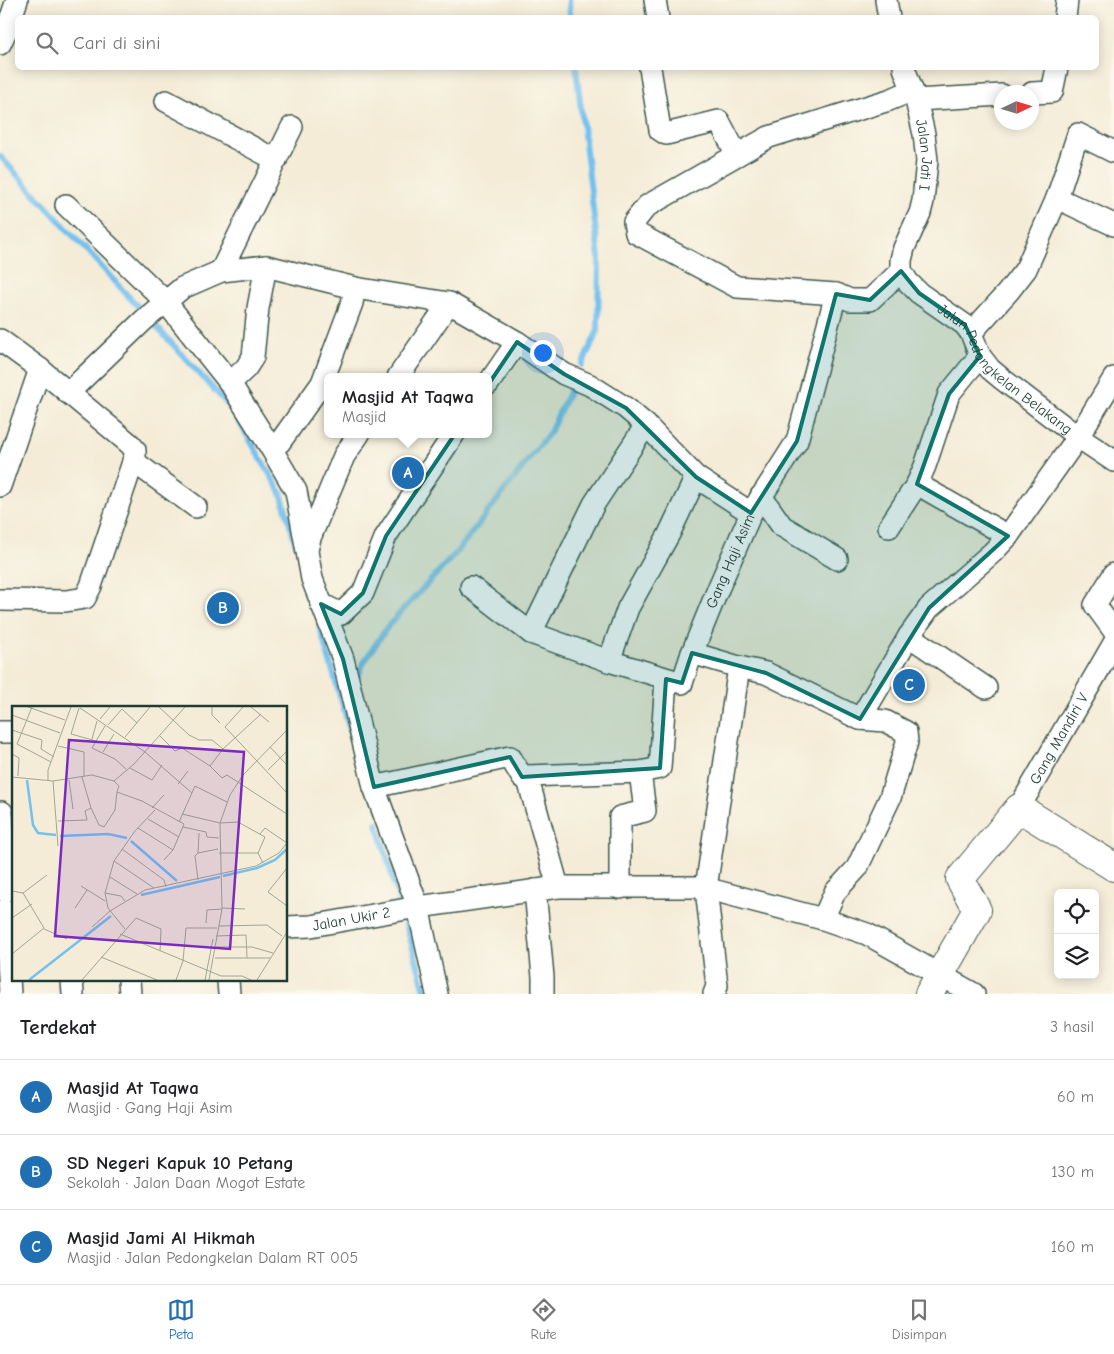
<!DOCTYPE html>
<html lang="id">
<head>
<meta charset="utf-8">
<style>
	body { margin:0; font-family:"Comic Neue",sans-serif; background:#f6f6f6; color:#202124 }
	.controls { position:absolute; right:15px; bottom:15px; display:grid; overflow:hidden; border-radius:8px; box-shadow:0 2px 12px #0003 }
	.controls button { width:45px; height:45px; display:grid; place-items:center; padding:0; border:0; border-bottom:1px solid #e0e0e0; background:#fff; color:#202124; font:25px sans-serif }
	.compass { position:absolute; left:994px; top:85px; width:45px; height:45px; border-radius:50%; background:#fff; box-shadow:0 2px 12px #0003; rotate:86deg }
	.you { position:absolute; left:542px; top:352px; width:18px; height:18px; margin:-12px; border:4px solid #fff; border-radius:50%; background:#1a73e8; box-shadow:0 0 0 8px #1a73e833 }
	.badge { display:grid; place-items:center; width:32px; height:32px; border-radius:50%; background:#1f6fb2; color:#fff; font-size:16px; font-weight:700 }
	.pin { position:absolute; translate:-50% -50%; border:2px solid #fff; box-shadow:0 1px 5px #0006 }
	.popup { position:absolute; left:324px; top:373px; width:168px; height:65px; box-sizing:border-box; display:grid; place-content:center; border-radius:8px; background:#fff; filter:drop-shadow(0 1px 4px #0005); font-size:16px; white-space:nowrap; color:#757577 }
	.popup b { font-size:19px; color:#202124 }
	.popup::after { content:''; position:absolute; left:50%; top:100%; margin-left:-10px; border:10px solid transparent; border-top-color:#fff }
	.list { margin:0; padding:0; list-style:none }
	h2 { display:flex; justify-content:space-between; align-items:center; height:65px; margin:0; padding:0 20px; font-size:21px }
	h2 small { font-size:16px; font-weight:400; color:#757577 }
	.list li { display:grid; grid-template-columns:32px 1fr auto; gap:15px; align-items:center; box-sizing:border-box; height:75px; padding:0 20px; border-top:1px solid #e0e0e0 }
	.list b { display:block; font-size:19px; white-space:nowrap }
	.list p { margin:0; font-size:16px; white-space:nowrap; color:#757577 }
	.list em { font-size:16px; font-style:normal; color:#757577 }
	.icon { flex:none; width:28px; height:28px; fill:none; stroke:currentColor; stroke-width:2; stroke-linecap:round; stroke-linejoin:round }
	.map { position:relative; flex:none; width:1114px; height:994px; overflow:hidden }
	.search { position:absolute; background:#fff; box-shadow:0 2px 12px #0003; left:15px; right:15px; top:15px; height:55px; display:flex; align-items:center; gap:12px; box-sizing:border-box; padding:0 18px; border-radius:8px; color:#757577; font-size:19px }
	.sheet { height:290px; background:#fff }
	nav { display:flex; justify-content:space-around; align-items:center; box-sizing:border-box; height:70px; border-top:1px solid #e0e0e0; background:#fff; font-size:14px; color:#757577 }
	nav a { display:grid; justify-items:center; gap:2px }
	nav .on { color:#1f6fb2 }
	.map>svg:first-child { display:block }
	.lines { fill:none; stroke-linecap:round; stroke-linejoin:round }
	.stream { stroke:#74c1ee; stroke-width:6 }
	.street-casing { stroke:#3f574c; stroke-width:24 }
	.secondary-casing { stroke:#3f574c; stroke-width:30 }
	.street { stroke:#fff; stroke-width:21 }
	.secondary { stroke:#fff; stroke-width:28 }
	.marked { fill:#0f766e; fill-opacity:0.2; stroke:#0f766e; stroke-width:4; stroke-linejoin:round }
	.labels { text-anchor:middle; stroke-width:4; stroke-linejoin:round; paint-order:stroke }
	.street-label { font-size:15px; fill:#1f3d34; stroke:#fbf7ec }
	.inset-river { fill:none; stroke:#74c1ee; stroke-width:2.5 }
	.inset-road { fill:none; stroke:#9fa696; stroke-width:1 }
	.view { fill:#7b2cbf; fill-opacity:0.15; stroke:#7b2cbf; stroke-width:2.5 }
	.inset-edge { fill:none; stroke:#1f3d34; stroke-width:2.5 }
</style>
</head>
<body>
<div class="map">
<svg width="1114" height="994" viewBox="0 0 1114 994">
	<rect width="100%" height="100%" fill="#fbf7ec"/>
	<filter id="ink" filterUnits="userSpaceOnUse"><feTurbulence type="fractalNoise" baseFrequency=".02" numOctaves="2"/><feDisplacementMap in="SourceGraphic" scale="10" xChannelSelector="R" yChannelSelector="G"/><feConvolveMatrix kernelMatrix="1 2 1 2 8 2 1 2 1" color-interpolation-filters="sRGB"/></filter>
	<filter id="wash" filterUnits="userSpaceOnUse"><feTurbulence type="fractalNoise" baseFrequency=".0096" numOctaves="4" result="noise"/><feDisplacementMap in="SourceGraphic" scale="20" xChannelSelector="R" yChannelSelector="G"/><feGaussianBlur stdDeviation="1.12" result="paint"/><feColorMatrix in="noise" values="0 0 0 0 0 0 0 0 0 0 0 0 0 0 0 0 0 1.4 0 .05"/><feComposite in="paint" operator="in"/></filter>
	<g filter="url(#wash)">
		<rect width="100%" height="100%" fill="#f4ecd7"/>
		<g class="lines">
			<!-- stream -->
			<path class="stream" d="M569,0L570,18
				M576,68L599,258L598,330L582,365
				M0,156L231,408L281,493L296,545
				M319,624L351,734
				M356,684L362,665L388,626L456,553L550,432L570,390
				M377,823L426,994"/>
		</g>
	</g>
	<g filter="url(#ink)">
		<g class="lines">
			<!-- street casing -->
			<g class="street-casing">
				<g id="street">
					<path d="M655,0L658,18"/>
					<path d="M886,0L889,18"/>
					<path d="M1065,18L1067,0"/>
					<path d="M0,44L7,29L17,0"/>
					<path d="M650,68L660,130L666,134L719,121L737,155L769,137L889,100L911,91"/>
					<path id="s1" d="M904,68L916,100L924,134L927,161L923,201L920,213L904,248L901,260V271L908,282L919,293L965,325L971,333L980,356L990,369L1002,379L1078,437L1114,461"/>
					<path d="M1032,93L1052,92L1057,68"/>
					<path d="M916,100L1002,95"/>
					<path d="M166,101L276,160"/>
					<path d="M737,155L647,206L634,222L636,233L737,287L836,294"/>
					<path d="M1057,198L1114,225"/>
					<path d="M66,205L165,301L230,383L271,448L296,491L312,579L343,659L374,787L418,907L437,994"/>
					<path d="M221,271L292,127"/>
					<path d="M971,333L1008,292L1026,269L1057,198L1078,134L1114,152"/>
					<path d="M0,340L40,369L130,444L135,450V456L91,586L85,598L66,601L0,600"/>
					<path d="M980,356L949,394L925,466L917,484L1008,536"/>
					<path d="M398,377L449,303"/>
					<path d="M230,383L246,368L253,357L258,308L266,266"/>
					<path d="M488,384L517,342"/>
					<path d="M68,393L144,320L182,288L221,271L266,266L355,288L449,303L517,342L564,374L590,385L626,408L646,425L696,477L751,513"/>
					<path d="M271,448L280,442L322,383L352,303L355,288"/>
					<path d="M133,461L196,507"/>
					<path d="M0,486L40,369"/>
					<path d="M761,496L782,526L837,559"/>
					<path d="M889,527L917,484"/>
					<path d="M307,550L310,538L344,456L359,434"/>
					<path d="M1114,574L1095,605L1114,631"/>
					<path id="s2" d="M471,587L531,633L609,661L682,683L692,653L718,589L751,513L797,441L836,294L850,300H870L901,271"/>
					<path d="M321,604L341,614L363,593L386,536L454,434"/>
					<path d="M531,633L594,504L646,425"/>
					<path d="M909,636L986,688"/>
					<path d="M692,653L739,667L766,673L860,719L885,721L906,732L907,742L890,798L857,868L835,892L823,919"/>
					<path d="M609,661L628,608L669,534L696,477"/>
					<path d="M860,719L909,636L929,608L993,552L1008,536L1078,437L1114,378"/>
					<path d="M0,732H14"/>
					<path d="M374,787L510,757L522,777L527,776"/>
					<path id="s3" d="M1019,808L1114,643"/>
					<path d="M2,812L6,875L5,891"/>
					<path d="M558,887L527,776L640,772"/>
					<path d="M620,888V817L645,811L640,772L660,768L666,679"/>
					<path d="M535,890L543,977V994"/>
					<path d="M5,910L10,994"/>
					<path id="s4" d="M286,927L311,926L412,908L558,887H701L823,919L867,934L974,994"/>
					<path d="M72,980L73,994"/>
					<path d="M129,980L130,994"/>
					<path d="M228,980L229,994"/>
					<path d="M714,994L717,986L706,888L739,667"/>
				</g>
			</g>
			<!-- secondary casing -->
			<g class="secondary-casing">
				<path id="secondary" d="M929,994L977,910L960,879L1019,808L1114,867"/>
			</g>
			<!-- street -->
			<use href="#street" class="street"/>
			<!-- secondary -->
			<use href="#secondary" class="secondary"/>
		</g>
	</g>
	<!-- marked area -->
	<path class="marked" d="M901,271L919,293L965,325L980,356L949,394L917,484L1008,536L929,608L860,719L766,673L692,653L682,683L666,679L660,768L522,777L510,757L374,787L343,659L321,604L341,614L363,593L386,536L517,342L564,374L626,408L696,477L751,513L797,441L836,294L870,300Z"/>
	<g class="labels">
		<!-- street labels -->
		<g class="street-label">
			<text dy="5" stroke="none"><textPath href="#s1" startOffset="90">Jalan Jati I</textPath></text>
			<text dy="5" stroke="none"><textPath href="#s1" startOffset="356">Jalan Pedongkelan Belakang</textPath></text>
			<text dy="5" stroke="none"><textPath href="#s2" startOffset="366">Gang Haji Asim</textPath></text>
			<text dy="5" stroke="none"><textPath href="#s3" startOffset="80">Gang Mandiri V</textPath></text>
			<text dy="5" stroke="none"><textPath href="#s4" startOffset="66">Jalan Ukir 2</textPath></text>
		</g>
	</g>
	<!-- overview -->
	<g transform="translate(12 706)">
		<rect width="275" height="275" fill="#f4ecd7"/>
		<path class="inset-river" d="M15,74L21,119L26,127L44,129M48,130L96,128L115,132M119,135L165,175M211,170L245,162L263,154L275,143M129,189L208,171M17,274L99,210"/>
		<path class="inset-road" d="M16,1L53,14M20,1L5,38L39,56M147,1L177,29L187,34H200L211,43L198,60L210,72L215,69L275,108M200,1V9L208,17M231,1L213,21L275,87M239,1L257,16M67,2L59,28L84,35M68,2L133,46L180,87M0,9L48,27M88,13L98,1M96,19L110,3L125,17M93,20L80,42L103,53L114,63M0,24L30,34L29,43L42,51M147,29L163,45L170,42L198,60M113,31L138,1M80,33L85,15M46,40L72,46V70M258,41L275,59M211,43L249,8M91,46L102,28M0,48L7,52L6,70M118,62L140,74L150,59M256,64L275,45M0,71L41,75L80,69L102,75M57,74L61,103M36,75V64L59,1M41,75L46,140M102,75L107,80L105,86L130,95L172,118L161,144L152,154M102,75L122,58L173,1M166,78L176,65M79,102L87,119L92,121L103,104L105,86M140,102L152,89M170,108L208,117L226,116L253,131L246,147M136,113L167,131M46,115L75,114L73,105L79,102L70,71M167,116L183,80L215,96M171,121L194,126L195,131L207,132M126,122L161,144M187,127L186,147L206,143M248,128L253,122L275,137M110,143L152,174L154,181M186,147L183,150L186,174M207,147H246L251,157M102,155L142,182M275,162L256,186L275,200M98,171L125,188M69,180L93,195M0,185L11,187L32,222L0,248M11,187L35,169M93,187L109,190L113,195M63,202L75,184M210,202L233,203M0,212L20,198M194,217L195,204L210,203M207,220L255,219L270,230M80,221L98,205L133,184L244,160L267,147L275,137M32,223L55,233M113,223L96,202L93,187L102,155L123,125L143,104M108,228L209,270H230L239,274M204,230L234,229L235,252M204,241H240L261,247M89,251L145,274M203,252H258M70,274L124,212L149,223L148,245M164,274L171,255L174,222H205M193,274L201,233M197,274L210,203L208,117L218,89L231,69L275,24M245,274L275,226"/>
		<path class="view" d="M57,34L232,46L218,243L43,230Z"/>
		<rect width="275" height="275" class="inset-edge"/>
	</g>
</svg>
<div class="controls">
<button><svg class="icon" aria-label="locate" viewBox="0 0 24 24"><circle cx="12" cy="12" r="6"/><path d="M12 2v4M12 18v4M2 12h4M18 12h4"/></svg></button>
<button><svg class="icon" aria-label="layers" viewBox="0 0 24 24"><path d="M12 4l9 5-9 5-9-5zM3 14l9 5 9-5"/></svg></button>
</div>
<svg class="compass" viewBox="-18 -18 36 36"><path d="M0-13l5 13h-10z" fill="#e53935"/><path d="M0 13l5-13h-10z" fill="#757577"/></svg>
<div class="you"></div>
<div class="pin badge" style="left:408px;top:473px">A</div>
<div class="popup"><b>Masjid At Taqwa</b>Masjid</div>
<div class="pin badge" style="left:223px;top:608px">B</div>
<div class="pin badge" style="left:909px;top:685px">C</div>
<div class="search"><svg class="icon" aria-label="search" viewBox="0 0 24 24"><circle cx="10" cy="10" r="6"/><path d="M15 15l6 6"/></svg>Cari di sini</div>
</div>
<section class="sheet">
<h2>Terdekat<small>3 hasil</small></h2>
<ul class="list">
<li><span class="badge">A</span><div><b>Masjid At Taqwa</b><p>Masjid · Gang Haji Asim</p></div><em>60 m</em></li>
<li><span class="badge">B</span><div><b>SD Negeri Kapuk 10 Petang</b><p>Sekolah · Jalan Daan Mogot Estate</p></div><em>130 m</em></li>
<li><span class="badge">C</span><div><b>Masjid Jami Al Hikmah</b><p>Masjid · Jalan Pedongkelan Dalam RT 005</p></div><em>160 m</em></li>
</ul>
</section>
<nav>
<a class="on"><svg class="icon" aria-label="map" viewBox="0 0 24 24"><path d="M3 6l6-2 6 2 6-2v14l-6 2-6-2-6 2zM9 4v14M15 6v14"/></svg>Peta</a>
<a><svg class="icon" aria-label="directions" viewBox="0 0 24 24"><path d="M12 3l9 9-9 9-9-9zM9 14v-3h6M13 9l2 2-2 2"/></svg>Rute</a>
<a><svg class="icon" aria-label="saved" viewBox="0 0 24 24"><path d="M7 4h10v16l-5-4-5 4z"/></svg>Disimpan</a>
</nav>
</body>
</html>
